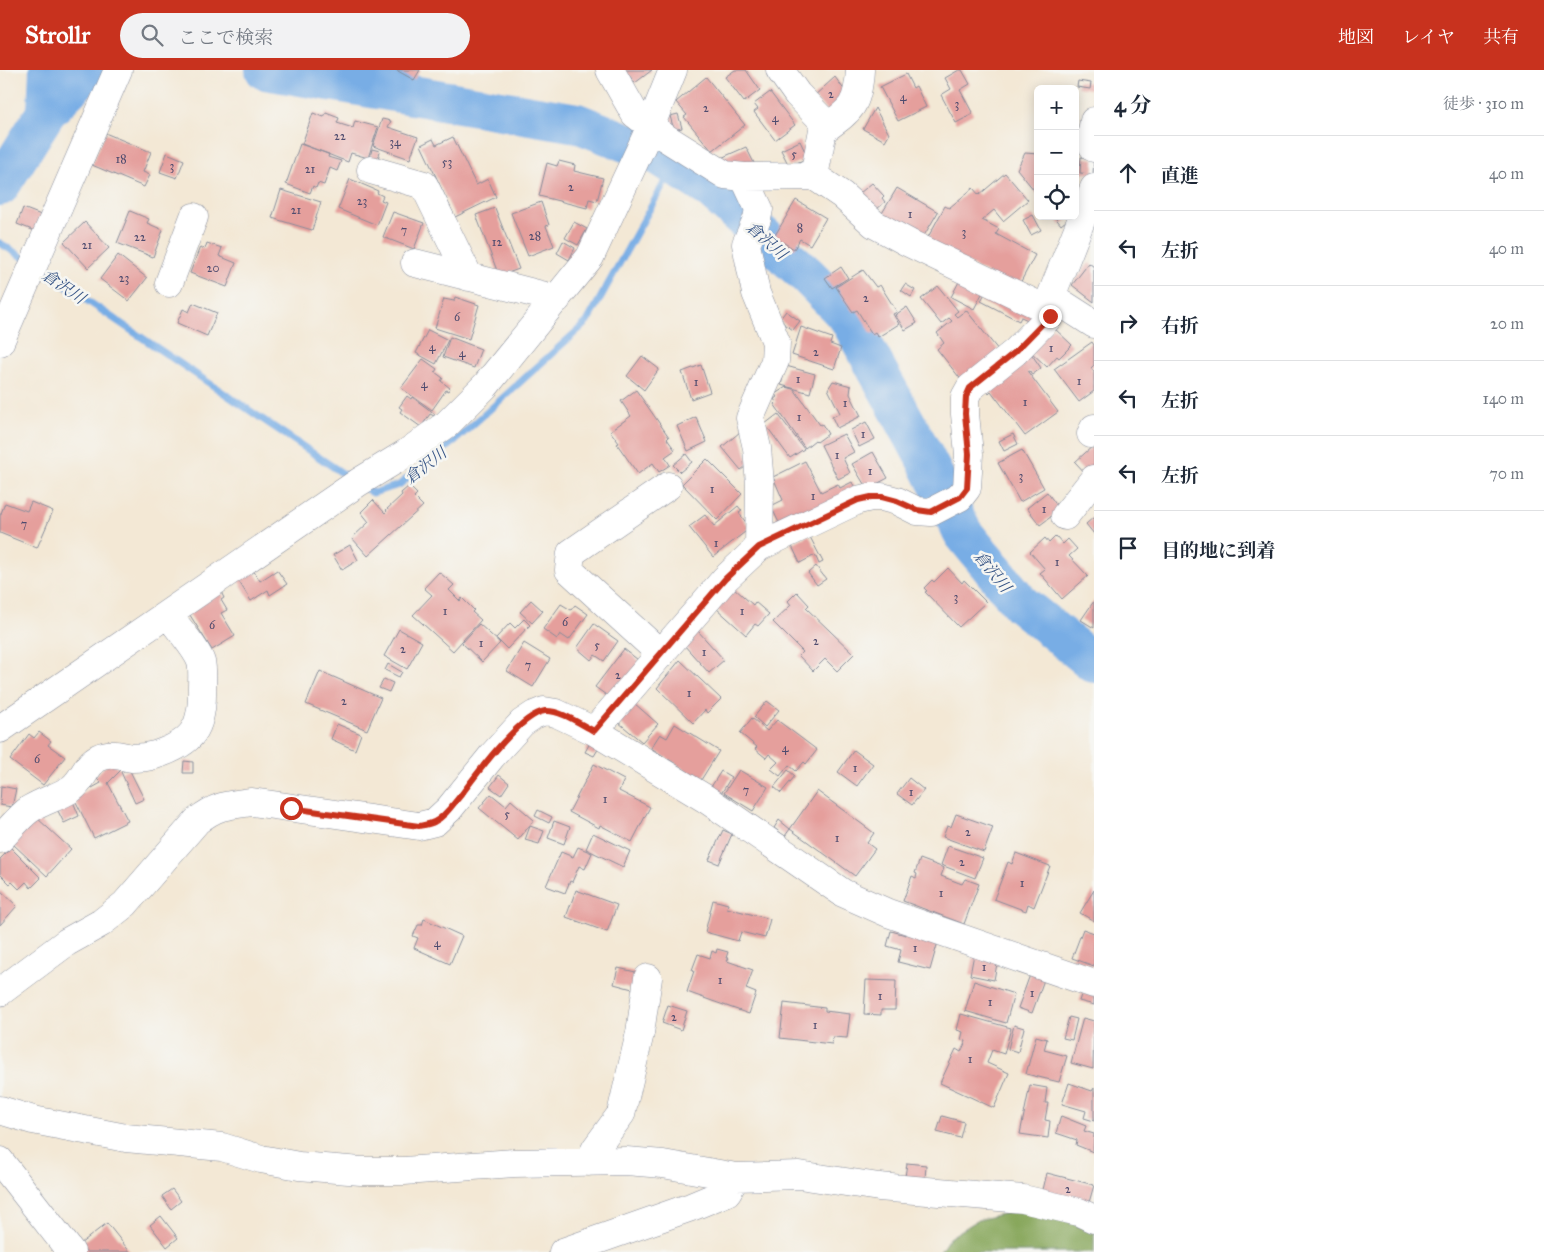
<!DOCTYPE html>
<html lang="ja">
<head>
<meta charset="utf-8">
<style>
	body { margin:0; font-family:"IM FELL Great Primer","Noto Serif JP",serif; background:#f2f2f3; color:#1f2937 }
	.controls { position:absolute; right:15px; top:15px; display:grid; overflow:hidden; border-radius:8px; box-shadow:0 2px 12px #0003 }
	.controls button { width:45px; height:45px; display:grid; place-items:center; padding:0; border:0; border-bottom:1px solid #e0e1e3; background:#fff; color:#1f2937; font:25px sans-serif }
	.stop { position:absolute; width:15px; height:15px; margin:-11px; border:4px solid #c8321e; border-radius:50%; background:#fff }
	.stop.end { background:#c8321e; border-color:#fff; box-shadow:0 1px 5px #0008 }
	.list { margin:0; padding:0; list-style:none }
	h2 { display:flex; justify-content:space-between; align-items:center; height:65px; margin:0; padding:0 20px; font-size:21px }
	h2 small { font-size:16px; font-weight:400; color:#747a83 }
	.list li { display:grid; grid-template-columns:32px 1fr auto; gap:15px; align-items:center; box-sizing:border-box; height:75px; padding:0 20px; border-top:1px solid #e0e1e3 }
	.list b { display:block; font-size:19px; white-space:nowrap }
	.list em { font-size:16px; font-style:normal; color:#747a83 }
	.icon { flex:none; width:28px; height:28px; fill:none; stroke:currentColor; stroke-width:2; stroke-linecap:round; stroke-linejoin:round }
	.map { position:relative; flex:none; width:1094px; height:1182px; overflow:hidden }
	header { display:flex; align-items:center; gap:30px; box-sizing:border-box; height:70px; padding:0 25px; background:#c8321e; color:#fff }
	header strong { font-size:24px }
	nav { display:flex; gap:28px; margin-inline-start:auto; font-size:18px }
	.search { width:350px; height:45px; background:#f2f2f3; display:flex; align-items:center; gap:12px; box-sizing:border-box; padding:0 18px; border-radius:28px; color:#747a83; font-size:19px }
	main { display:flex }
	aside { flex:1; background:#fff }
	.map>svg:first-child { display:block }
	.forest { fill:#85a559; stroke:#506a5c }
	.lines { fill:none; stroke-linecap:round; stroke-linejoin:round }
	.stream { stroke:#78ade5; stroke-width:7 }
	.river { stroke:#78ade5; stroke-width:40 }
	.building { fill:#e59f9c }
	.minor-casing { stroke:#878c9a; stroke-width:29 }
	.minor { stroke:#fff; stroke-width:28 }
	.route { stroke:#c8321e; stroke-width:6 }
	.labels { text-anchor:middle; stroke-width:5; stroke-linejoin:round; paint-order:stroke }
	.number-label { font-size:12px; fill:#4e4b6e }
	.water-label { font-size:16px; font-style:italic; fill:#375586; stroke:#f6f6f2 }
</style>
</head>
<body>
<header>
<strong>Strollr</strong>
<div class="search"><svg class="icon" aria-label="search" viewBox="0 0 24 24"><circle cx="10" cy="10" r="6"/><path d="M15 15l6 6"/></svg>ここで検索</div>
<nav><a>地図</a><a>レイヤ</a><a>共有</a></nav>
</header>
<main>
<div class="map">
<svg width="1094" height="1182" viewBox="0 0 1094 1182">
	<rect width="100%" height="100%" fill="#f6f6f2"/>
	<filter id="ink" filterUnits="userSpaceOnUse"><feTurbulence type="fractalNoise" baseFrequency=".02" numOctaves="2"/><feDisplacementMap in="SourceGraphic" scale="10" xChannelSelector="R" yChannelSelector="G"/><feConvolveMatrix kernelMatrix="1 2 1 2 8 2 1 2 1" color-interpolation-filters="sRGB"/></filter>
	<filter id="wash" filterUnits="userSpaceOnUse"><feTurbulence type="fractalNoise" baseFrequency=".0096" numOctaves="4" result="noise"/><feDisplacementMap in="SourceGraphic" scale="20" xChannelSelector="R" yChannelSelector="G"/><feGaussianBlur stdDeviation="1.12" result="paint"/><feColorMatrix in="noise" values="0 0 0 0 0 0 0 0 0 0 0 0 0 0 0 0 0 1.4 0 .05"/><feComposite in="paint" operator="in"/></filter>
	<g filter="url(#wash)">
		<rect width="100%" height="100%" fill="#f3e8d5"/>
		<!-- forest -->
		<path class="forest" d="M1026,1138L1094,1160V1182H940L949,1168L978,1150Z"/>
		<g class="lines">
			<!-- stream -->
			<path class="stream" d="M0,173L30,192
				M39,198L351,409
				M363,417L373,423L399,415L457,369L587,252L663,115"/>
			<!-- river -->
			<path class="river" d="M265,0L577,53L658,85L709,118L808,206L848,247L923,384L963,463L1021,534L1094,593
				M47,41L88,0
				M0,116L47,41L49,0"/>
		</g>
		<g id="blocks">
			<!-- building -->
			<path class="building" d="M396,0H420L414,10Z
				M625,0H652L635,13Z
				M735,0H746L760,20L744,32L725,7Z
				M959,0H962L970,14L960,20L973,44L956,53L941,25L951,19L945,8Z
				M906,4L913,18L916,16L926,37L898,51L880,17Z
				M706,7L745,55L712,81L684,47L687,45L676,32Z
				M835,7L845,21L833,46L813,27Z
				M1078,11L1091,13L1090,19L1077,17Z
				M770,22L795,55L775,70L754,42L758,39L754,34Z
				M875,38L889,64L885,71L863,59Z
				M313,43L324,47L326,43L339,48L337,53L353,58L355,51L378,57L368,88L351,83L348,92L302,74Z
				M678,44L682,58L674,60L670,46Z
				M382,49L391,51L388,57L418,67L410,89L373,76Z
				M105,63L151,82L143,102L150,105L144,117L92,95Z
				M453,67L476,115L488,109L496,127L455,147L421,75L433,69L436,75Z
				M800,71L808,88L789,96L781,80Z
				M300,74L329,84L328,87L341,91L337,101L330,98L324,115L318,113L316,118L313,116L310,123L286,114Z
				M746,77L757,99L731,100L721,88Z
				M372,79L380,81L378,89L370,87Z
				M167,83L184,90L177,108L160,102Z
				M1025,83L1038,84V125L1017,99Z
				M1081,87L1094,89L1093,104L1080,103Z
				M559,91L575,95L574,101L603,108L597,131L589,129L587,138L539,126L547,93L557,96Z
				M1005,103L1028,130L1003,151L994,140L982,150L999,159L996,164L1035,185L1017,219L926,171L945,136L949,138L973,118L979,125Z
				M350,109L378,121L377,123L383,126L381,130L386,132L377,155L338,139Z
				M872,113L884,126L882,128L885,132L876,140L860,123Z
				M897,118L938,142L922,169L881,145Z
				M281,120L321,132L312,160L272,148Z
				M796,130L826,148L810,175L800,169L794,179L774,167Z
				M541,132L549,155L546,156L554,176L528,186L511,143Z
				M23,138L41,145L35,161L17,154Z
				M495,138L519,199L499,206L476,145Z
				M130,141L149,149L147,153L163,160L153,187L117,173Z
				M393,142L424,153L414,179L383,167Z
				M1033,145L1041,160L1031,165L1023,150Z
				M1054,146H1072L1061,155Z
				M85,152L109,178L88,198L64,172Z
				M574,152L587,159L578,175L565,168Z
				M563,171L575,178L569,190L557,183Z
				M207,173L222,178L219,186L236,193L227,217L190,203L200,177L205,179Z
				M118,185L147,208L129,231L100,209Z
				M1089,193L1094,197V232L1072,215Z
				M841,197L848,208L832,218L825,208Z
				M863,200L876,217L880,215L897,242L893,244L899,254L878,267L875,262L872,264L857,240L853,242L836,217Z
				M962,206L985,218L974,239L951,227Z
				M905,214L915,220L911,227L901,220Z
				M938,216L958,241L954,244L957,247L966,240L1003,286L966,316L937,279L944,273L937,263L952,251L949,248L941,254L921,229Z
				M987,219L1035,242L1030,251L1021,247L1019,251L981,231Z
				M455,227L479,235L469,269L435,258L444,229L454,231Z
				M193,233L217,243L207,266L177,253L183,239L189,242Z
				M907,237L917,253L905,260L895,245Z
				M786,241L800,251L793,260L779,250Z
				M801,257L832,268L830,274L841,278L834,299L792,285Z
				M1053,257L1072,275L1059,288L1057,286L1047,297L1030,281Z
				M428,260L448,270L436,294L416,283Z
				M450,267L481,279L474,298L443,287Z
				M1092,272L1094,275V295L1091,298L1094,302V321L1079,332L1054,299Z
				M1030,282L1041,298L1032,305L1030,301L1028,302L1058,342L1025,366L991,321L989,323L984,316Z
				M642,286L659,299L644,320L627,306Z
				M423,289L437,299L435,302L443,308L441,311L450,318L448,321L446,320L432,340L401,318Z
				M701,295L710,322L691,329L682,302Z
				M786,296L815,304L810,323L781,315Z
				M833,311L851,316L850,324L861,346L837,358L832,347L840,343L828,319Z
				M786,317L794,319L820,355L822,354L828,364L817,372L815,370L805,378L774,334L776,332L774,329L777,327L775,324Z
				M636,320L669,367L667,369L675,380L665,387L670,395L659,402L653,393L638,404L617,374L619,373L610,361L631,346L621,331Z
				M407,326L411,329L412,327L435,344L434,346L430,344L421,357L400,342L402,339L399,337Z
				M778,344L804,379L790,388L765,354Z
				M696,347L707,372L688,381L677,356Z
				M866,352L875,369L859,377L851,360Z
				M740,362L749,394L741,400L722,377Z
				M844,364L854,382L843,388L850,403L838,409L821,375Z
				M1013,364L1018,374L1004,381L999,371Z
				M1094,375V401L1088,406L1075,392Z
				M1022,380L1044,418L1020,432L998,393Z
				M873,382L888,408L867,419L852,394Z
				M686,384L692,392L680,402L673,395Z
				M707,389L742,424L717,450L682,414Z
				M805,391L821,422L838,414L840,418L852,412L856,420L781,457L771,436L783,430L773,407Z
				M409,416L417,424L414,427L423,436L368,486L352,468L369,452L361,442L373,430L385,443L387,441L386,440L402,425L401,423Z
				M1047,422L1060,440L1040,455L1027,438Z
				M31,432L53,441L37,478L0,463V446L5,433L27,441Z
				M738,436L742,441L739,443L750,458L713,487L689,457L705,445L714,456Z
				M1094,447V464L1086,454Z
				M809,465L823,492L819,494L815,485L800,493L791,474Z
				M1056,466L1063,474L1068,469L1077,479L1069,486L1088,506L1062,529L1040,503L1045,499L1030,482L1045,468L1049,473Z
				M350,475L358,490L342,500L333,485Z
				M816,496L826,509L817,515L808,503Z
				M948,498L962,513L964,510L986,532L959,557L925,522L927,521L924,518L932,510L934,512Z
				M253,500L260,511L277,500L287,514L270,525L268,520L251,531L238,510Z
				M439,502L454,515L449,520L460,531L462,528L474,540L472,542L481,550L453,581L413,545L432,525L424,518Z
				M734,518L753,535L755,532L769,544L758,556L755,554L746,565L716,538Z
				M221,522L224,528L221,530L227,540L221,543L235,566L212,580L188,542Z
				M797,522L809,535L806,538L854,584L837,601L825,589L813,601L799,586L803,582L773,552L791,535L788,531Z
				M531,530L543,541L532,553L520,542Z
				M1094,531V558L1081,550Z
				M561,534L571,540L575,535L588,544L569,570L560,564L557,569L543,559Z
				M524,549L530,555L507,579L496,568L510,553L515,558Z
				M479,554L500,573L482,592L462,573Z
				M594,554L618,571L604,591L595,585L591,590L577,578Z
				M399,559L422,572L407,599L384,586Z
				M698,561L724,590L709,603L683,574Z
				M524,573L550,589L533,617L507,601Z
				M624,579L642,593L613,630L595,617Z
				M680,590L721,629L707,643L705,640L693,653L657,618Z
				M388,594L402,602L399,607L385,600Z
				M320,601L381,628L367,660L306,634Z
				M384,609L393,613L389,622L379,618Z
				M767,631L779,640L765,657L754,647Z
				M634,633L658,654L642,672L618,652Z
				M752,648L767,661L777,650L817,680L806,694L804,692L796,701L789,695L780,706L771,699L778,692L769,684L766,688L755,679L757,677L740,663Z
				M337,654L361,664L355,680L331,669Z
				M675,654L719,681L701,710L651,678L660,664L667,668Z
				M39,662L51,671L48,675L65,687L43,715L10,690L29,664L34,668Z
				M591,671L600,676L594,686L585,682Z
				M854,680L873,694L857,716L838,702Z
				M110,691L121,700L108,713L128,751L94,768L74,728L101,713L95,707Z
				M184,691L193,692V703H183Z
				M594,694L624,710L619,721L650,737L632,772L600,755L599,758L569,742Z
				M129,699L144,729L135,733L121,702Z
				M739,700L768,717L753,741L724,723Z
				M788,700L795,706L781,723L774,717Z
				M721,701L731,707L721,724L711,717Z
				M499,705L509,713L501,725L490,717Z
				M909,708L924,720L912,735L897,724Z
				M1,716L16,719L12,737L0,735Z
				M817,721L874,763L867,773L875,779L855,806L790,759Z
				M491,724L506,736L511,730L534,750L518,770L479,738Z
				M72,729L79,746L64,753L56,737Z
				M538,740L552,747L549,753L535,746Z
				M956,744L993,757L984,782L943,767L947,756L951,757Z
				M37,748L71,779L47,806L13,774Z
				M779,750L790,759L785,766L774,758Z
				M554,751L570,757L564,774L548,768Z
				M530,756L544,761L539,774L525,770Z
				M723,760L732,764L719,794L709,790Z
				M593,763L630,781L623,797L586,779Z
				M948,776L983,788L975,808L941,795Z
				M578,777L592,783L585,799L579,796L572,812L570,811L565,823L546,816L561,782L573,787Z
				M11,778L41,808L31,818L26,812L19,819L12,812L10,814L0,804V789Z
				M1016,783L1050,796L1034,837L1028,834L1026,841L994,829L1008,792L1012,794Z
				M920,789L944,798L941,806L962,814L965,809L979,814L964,854L903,831L912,806L916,808L917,804L915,803Z
				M0,820L17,836L0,855Z
				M576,820L617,835L607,862L566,847Z
				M1094,820V851L1080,843Z
				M713,830L728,834L727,838L770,849L765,868L741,862L738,871L705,862Z
				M424,849L462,866L450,894L414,878L418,868L413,866L418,855H422Z
				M907,859L939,868L930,900L898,892L901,880L887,876L891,861L906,865Z
				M1083,859L1094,863V896L1072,888Z
				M717,879L728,882L726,888H729L727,891L753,900L746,919L756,923L749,944L687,922L694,901L692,900L698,884L710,888L712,881L716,883Z
				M974,884L998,888L994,910L970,905Z
				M618,898L640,903L636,920L614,914Z
				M1031,902L1045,907L1032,943L1018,938Z
				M866,910L896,911L895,940H881V945L864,944Z
				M974,911L1014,924L1006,953L965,941Z
				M1082,922L1094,926V935L1079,931Z
				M784,933L825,938V941L850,944L847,968L833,967L832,974L780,968Z
				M668,935L687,941L681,960L662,953Z
				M961,944L1011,958L1004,984L992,980L987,993L1009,1003L994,1038L940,1013L956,979L961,982L966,971L961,970L963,962L957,960Z
				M1069,947L1077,949L1072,970L1063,968Z
				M1083,948L1094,951L1093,999L1071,993Z
				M1014,955L1024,958L1018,982L1008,979Z
				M1036,966L1047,969L1044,980L1067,986L1059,1012L1026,1004Z
				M1069,1013L1092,1021L1094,1018V1051L1084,1048L1086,1041L1062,1034Z
				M1030,1015L1047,1018L1045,1033H1048L1045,1050L1050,1051L1048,1068L1020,1064Z
				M942,1046L964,1052L960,1068L937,1062Z
				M1061,1046L1086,1056L1084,1061L1094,1064L1093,1082L1076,1075L1077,1070L1056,1063Z
				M907,1093L926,1095L925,1109L905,1107Z
				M1047,1103L1094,1115L1088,1136L1042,1124Z
				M172,1119L181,1131L171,1139L162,1126Z
				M161,1146L178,1168L167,1177L150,1155Z
				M107,1153L130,1182H87L80,1174Z"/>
		</g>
	</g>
	<g filter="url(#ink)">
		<use href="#blocks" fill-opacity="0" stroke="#878c9a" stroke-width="1"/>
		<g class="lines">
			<!-- minor casing -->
			<g class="minor-casing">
				<path id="minor" d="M610,0L635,44L666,68L725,105L744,107L814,106L842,125L874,154L909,173L1046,239L1094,118
					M780,0L797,24L828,56
					M1094,51L1090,72L1094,78
					M371,100L424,115L469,207
					M814,106L823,60C851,40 858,36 860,0
					M415,193L557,229
					M169,213L194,147
					M1052,227L1094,254
					M0,272L118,0
					M1091,364L1094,358
					M1065,446L1094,409
					M759,477L858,430L871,427H882L897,431L917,441L931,442L960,427L967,418L969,384L965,344V327L970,318L1015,282L1050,246L1046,239
					M661,584L569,500L571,483L668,416
					M0,659L359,412L405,384L447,354L486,315L590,187L646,67L673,0
					M594,661L725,509L759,477L760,414L757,378L750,348L775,291L776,272L756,223L746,174L757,149L759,139L744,107
					M0,769C10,759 19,747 30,739C43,731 58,727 71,719C83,711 86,694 98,688C110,682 120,686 132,688C138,688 148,687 155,685C193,673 203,658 202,618C202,610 203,599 201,592C197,579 176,556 168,544
					M0,922L67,872L101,853L125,834L197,751C217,735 228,735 252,732L419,756L435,752L449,739L492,686L522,653L534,645L544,641L556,643L594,661L706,729L843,823L888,843L1094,914
					M0,1040L33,1050L126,1068L222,1077L261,1089L299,1096L361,1101H404L514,1093L626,1091L663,1094L736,1107L799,1105L879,1117L1023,1129L1079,1142L1094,1149
					M0,1091L71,1182
					M589,1092L596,1078L621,1044L640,963L648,908
					M563,1182L691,1137L727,1122L736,1107"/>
			</g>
			<!-- minor -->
			<use href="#minor" class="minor"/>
		</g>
	</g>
	<g class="lines" filter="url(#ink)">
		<!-- route -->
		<path class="route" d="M291,738L419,756C424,755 430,754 434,752C445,747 453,734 461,725C476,705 520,644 545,641C561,640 580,654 594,661L725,509L759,477L858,430L871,427H882L897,431L917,440L931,442L960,427L967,418L969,384L965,344L966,327L970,318L1015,282L1050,246"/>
	</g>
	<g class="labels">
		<!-- number labels -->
		<g class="number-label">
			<text x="831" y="28">2</text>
			<text x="903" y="31">4</text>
			<text x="957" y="38">3</text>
			<text x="706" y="42">2</text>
			<text x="775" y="52">4</text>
			<text x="340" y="70">22</text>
			<text x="395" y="76">34</text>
			<text x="794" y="88">5</text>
			<text x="121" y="93">18</text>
			<text x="447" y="96">53</text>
			<text x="172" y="100">3</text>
			<text x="310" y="103">21</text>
			<text x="571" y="121">2</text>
			<text x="362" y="135">23</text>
			<text x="296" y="144">21</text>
			<text x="910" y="148">1</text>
			<text x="800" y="162">8</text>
			<text x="404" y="164">7</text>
			<text x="964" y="166">3</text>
			<text x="535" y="170">28</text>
			<text x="140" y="171">22</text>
			<text x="497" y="176">12</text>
			<text x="87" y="179">21</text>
			<text x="213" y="202">20</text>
			<text x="124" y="212">23</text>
			<text x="866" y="232">2</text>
			<text x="457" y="251">6</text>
			<text x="432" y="281">4</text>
			<text x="1051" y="282">1</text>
			<text x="816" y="286">2</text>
			<text x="462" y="287">4</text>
			<text x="798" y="313">1</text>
			<text x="1079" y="315">1</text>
			<text x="696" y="316">1</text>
			<text x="424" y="318">4</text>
			<text x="1025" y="336">1</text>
			<text x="845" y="337">1</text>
			<text x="799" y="351">1</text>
			<text x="863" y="368">1</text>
			<text x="837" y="389">1</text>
			<text x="870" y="405">1</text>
			<text x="1021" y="410">3</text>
			<text x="712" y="423">1</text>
			<text x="813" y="430">1</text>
			<text x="1044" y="443">1</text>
			<text x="24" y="458">7</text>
			<text x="716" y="477">1</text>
			<text x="1057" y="496">1</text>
			<text x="956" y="531">3</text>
			<text x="445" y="545">1</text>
			<text x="742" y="545">1</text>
			<text x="565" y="556">6</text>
			<text x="212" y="559">6</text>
			<text x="816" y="575">2</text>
			<text x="481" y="577">1</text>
			<text x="597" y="579">5</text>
			<text x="403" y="583">2</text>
			<text x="704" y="586">1</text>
			<text x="528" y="599">7</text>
			<text x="618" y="609">2</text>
			<text x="689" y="627">1</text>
			<text x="344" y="635">2</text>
			<text x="785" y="682">4</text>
			<text x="37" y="693">6</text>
			<text x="855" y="702">1</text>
			<text x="746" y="724">7</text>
			<text x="911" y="726">1</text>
			<text x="605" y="733">1</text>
			<text x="507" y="748">5</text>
			<text x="968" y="766">2</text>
			<text x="837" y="772">1</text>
			<text x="962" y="796">2</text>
			<text x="1022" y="817">1</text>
			<text x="941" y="827">1</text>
			<text x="437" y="877">4</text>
			<text x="915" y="882">1</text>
			<text x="984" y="901">1</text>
			<text x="720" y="914">1</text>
			<text x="1032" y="927">1</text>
			<text x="880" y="930">1</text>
			<text x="990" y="936">1</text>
			<text x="674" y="951">2</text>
			<text x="815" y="959">1</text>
			<text x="970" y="993">1</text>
			<text x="1068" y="1123">2</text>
		</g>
		<!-- water labels -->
		<g class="water-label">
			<text transform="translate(767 170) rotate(42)" y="6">倉沢川</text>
			<text transform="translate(64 216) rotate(34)" y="6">倉沢川</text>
			<text transform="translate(425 395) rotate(-38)" y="6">倉沢川</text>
			<text transform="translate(993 501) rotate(51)" y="6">倉沢川</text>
		</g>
	</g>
</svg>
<div class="controls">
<button>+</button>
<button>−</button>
<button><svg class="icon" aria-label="locate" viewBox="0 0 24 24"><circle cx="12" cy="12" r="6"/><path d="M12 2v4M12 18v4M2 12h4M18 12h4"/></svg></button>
</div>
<div class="stop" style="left:291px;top:738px"></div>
<div class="stop end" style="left:1050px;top:246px"></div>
</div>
<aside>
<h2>4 分<small>徒歩 · 310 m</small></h2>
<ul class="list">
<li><svg class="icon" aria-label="ahead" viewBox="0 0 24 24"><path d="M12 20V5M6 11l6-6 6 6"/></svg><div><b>直進</b></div><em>40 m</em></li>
<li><svg class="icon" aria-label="left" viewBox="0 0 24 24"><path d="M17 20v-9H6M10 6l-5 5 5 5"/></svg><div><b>左折</b></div><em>40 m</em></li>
<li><svg class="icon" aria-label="right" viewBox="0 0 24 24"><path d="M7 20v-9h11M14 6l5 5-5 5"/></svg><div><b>右折</b></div><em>20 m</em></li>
<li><svg class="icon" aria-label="left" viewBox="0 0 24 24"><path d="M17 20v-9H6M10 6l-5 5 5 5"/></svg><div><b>左折</b></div><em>140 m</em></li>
<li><svg class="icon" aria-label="left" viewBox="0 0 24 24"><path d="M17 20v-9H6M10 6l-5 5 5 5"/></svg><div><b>左折</b></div><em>70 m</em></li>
<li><svg class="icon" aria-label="arrive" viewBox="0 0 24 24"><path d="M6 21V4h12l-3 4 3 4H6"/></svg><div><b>目的地に到着</b></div></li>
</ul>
</aside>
</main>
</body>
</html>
